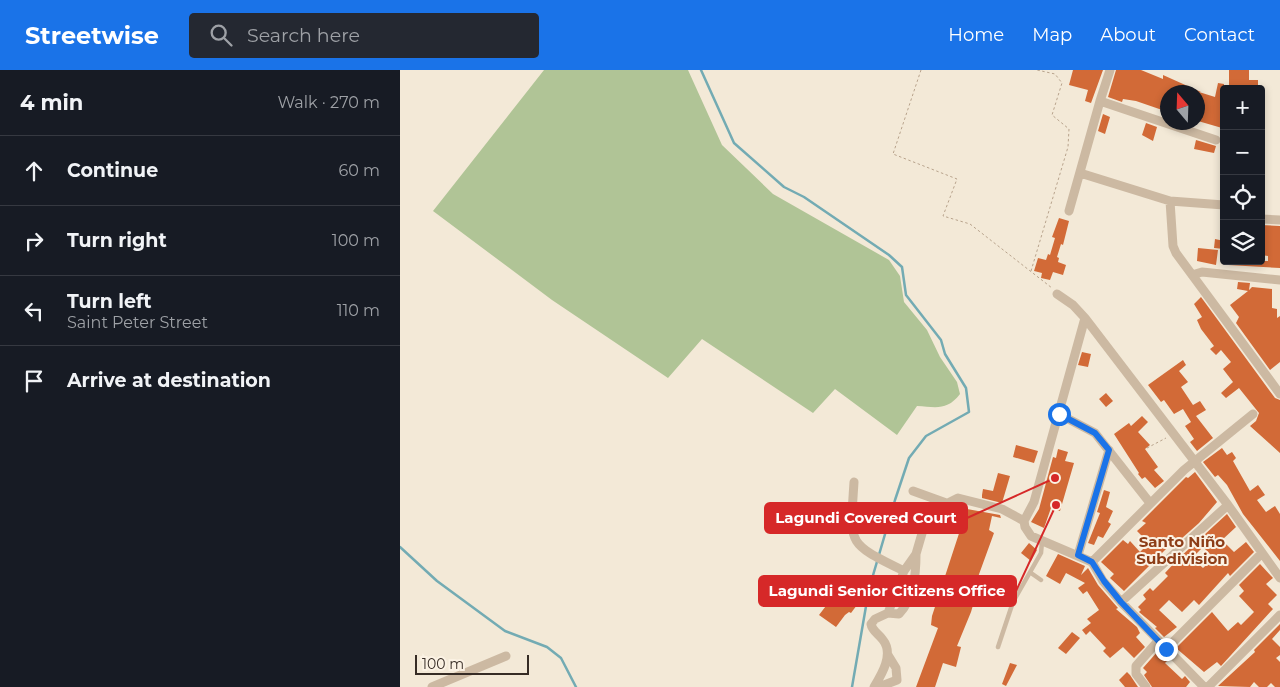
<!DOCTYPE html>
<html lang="en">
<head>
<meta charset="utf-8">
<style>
	body { margin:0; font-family:Montserrat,sans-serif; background:#242831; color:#f1f3f6 }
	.controls { position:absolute; right:15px; top:15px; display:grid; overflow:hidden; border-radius:5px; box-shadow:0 2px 8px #0003 }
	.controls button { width:45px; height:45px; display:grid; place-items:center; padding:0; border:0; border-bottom:1px solid #363941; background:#171b24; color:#f1f3f6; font:25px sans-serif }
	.compass { position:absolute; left:760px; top:15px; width:45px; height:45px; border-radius:50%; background:#171b24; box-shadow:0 2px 8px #0003; rotate:341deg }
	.scale { position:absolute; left:15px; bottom:12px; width:114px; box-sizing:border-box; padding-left:5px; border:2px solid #362c25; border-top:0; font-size:14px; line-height:18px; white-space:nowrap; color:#362c25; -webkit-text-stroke:4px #fbf2e4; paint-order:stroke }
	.stop { position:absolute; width:15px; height:15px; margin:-11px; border:4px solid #1a73e8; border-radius:50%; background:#fff }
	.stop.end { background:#1a73e8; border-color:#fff; box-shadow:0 1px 5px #0008 }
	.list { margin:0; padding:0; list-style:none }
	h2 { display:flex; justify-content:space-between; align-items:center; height:65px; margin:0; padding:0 20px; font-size:21px }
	h2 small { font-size:16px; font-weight:400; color:#9ea1a6 }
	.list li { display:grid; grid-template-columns:32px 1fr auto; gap:15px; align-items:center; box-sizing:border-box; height:70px; padding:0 20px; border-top:1px solid #363941 }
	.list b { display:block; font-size:19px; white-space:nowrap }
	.list p { margin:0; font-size:16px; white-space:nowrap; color:#9ea1a6 }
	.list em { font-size:16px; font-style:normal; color:#9ea1a6 }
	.icon { flex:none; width:28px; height:28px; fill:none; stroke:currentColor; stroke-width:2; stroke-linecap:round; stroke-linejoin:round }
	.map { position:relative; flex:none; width:880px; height:617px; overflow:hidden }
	header { display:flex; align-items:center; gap:30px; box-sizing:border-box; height:70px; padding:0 25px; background:#1a73e8; color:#fff }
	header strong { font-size:24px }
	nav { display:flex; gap:28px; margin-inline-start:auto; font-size:18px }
	.search { width:350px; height:45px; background:#242831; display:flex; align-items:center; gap:12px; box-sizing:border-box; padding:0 18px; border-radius:5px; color:#9ea1a6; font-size:19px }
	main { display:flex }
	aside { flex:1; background:#171b24 }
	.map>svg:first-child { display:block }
	.green { fill:#b0c496 }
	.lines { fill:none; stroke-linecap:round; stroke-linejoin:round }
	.stream { stroke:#73abb3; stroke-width:2.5 }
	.building { fill:#d26a37; fill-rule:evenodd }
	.path { stroke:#b8a38c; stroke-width:1; stroke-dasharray:2.5 2.5; stroke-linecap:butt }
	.service { stroke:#ccb9a2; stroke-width:4.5 }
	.minor { stroke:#ccb9a2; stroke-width:9 }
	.route { stroke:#1a73e8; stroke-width:6 }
	.labels { text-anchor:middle; stroke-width:4; stroke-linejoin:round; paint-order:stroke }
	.neighbourhood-label { font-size:15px; font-weight:bold; fill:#8d3d17; stroke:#fbf2e4 }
	.leader { fill:none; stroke:#d62828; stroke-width:2 }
	.callout-dot { fill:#d62828; stroke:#fbf2e4; stroke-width:2 }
	.callout { fill:#d62828; stroke:#d62828; stroke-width:2 }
	.callout-label { font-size:15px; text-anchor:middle; font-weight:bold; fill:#fff }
</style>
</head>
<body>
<header>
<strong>Streetwise</strong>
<div class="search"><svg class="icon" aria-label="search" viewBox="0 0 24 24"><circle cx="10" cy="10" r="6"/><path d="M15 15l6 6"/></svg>Search here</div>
<nav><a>Home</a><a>Map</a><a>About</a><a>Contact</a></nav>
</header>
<main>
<aside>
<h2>4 min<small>Walk · 270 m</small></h2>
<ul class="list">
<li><svg class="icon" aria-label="ahead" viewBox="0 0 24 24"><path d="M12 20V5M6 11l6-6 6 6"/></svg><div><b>Continue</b></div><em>60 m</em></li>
<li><svg class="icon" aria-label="right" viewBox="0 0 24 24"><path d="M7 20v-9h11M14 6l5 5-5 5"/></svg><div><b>Turn right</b></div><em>100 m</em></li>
<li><svg class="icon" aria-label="left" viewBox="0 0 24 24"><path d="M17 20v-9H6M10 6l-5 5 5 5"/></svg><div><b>Turn left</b><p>Saint Peter Street</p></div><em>110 m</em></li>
<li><svg class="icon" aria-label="arrive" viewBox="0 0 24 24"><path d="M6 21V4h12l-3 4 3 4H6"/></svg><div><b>Arrive at destination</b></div></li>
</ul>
</aside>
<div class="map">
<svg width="880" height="617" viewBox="0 0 880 617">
	<rect width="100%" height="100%" fill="#f3e9d7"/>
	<!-- green -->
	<path class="green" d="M144,0H288L322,75L373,124L489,190L500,206L504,232L527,260L540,287L557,312L560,324C547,341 536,337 517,336L497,365L435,319L413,343L302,269L268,308L152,230L33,141Z"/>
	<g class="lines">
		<!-- stream -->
		<path class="stream" d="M301,0L334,73L384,117L404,127L489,185L502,197L506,225L541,270L545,284L566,318L569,342L526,366L509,388L495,430L469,519L452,617
			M0,477L37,511L105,561L147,577L161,588L176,617"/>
	</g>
	<!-- building -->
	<path class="building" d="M673,0H703L691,33L685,31L688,20L669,15Z
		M716,0H741L763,9V5L801,22H799L815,27L818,13L824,14L822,58L798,51V22H768V42L736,31L723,29L722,32L708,27Z
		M829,0H849V10H858V19H829Z
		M703,44L710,47L705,64L698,61Z
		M746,53L757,57L753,71L742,65Z
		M796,70L816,76L814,83L794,79Z
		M659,148L669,151L663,175L661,174L657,187L659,188L658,192L666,195L663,205L653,202L650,210L641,208L642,203L634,201L638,188L646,190L648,184L650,185L655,168L652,167Z
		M861,155L880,156V198L828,195V191H868V186L861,185Z
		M815,169L824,171V179L814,178Z
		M798,178L818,180L816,195L797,191Z
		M838,212L850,213L849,220L852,217L872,219V238L877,239V248L880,246V292L870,300L836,253L839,247L830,235L848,221L837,219Z
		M801,227L875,328L880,330V383L850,356L856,351L859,343L839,318L826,328L821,323L833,312L823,299L831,292L821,280L816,285L810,279L814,276L801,259L797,250L802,247L794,234Z
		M682,282L691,284L688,297L678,295Z
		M783,290L786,295L779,301L788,312L781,317L793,335L800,331L806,340L796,346L813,368L797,381L790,372L794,369L785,356L791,352L783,339L774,344L764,330L761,332L748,315Z
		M706,323L713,331L706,337L699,329Z
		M742,346L748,352L738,362L750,375L745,379L758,397L754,400L764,411L755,418L745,407L742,409L738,404L739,403L714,364L729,353L731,356Z
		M616,375L638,381L634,393L613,387Z
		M822,378L827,385L832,382L836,388L833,391L850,421L858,415L865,425L857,430L866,442L875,436L880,444V491L843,444L827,415L818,405L815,407L803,392Z
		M658,379L668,382L665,391L674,393L660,441L651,438L644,458L631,452L639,439L653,387L656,388Z
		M795,402L817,432L799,453L781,469L778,467L724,521L710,508L714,504L701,492L723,470L728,474L730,471L740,482L749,473L737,461L746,453L742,451L786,407L788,408Z
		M598,403L610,406L602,433L582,428V425L583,419L593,421Z
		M704,420L710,422L706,437L713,441L708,452L711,454L703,468L698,466L694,475L688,473L700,443L697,442Z
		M567,439L600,445L601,448L592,446L589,460L594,463L578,507L581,508L571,542L557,576L561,577L556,597L543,593L535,617H516L538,558L531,555L532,546Z
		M827,444L836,457L822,470L834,482L846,472L854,482L830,506L828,503L799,535L794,530L782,542L769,530L759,540L777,557L764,567L755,558L757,557L739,542L741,540L738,537L746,529L743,525L750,518L753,521L768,506L765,503L778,489ZM803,477L814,488L803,498L792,488Z
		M629,473L637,480L631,491L621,483Z
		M658,484L685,496L681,505L688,498L698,515L718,538L716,539L737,557L740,563L736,567L745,577L734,588L723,577L710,588L703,581L706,578L690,561L686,565L682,560L691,553L687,549L699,540L687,521L683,524L678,518L685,513L666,503L660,514L646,506Z
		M860,494L873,508L866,514L877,525L868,534L873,539L821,596L817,592L804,602L776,578L812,542L828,561L838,552L841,555L854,542L839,526L844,521L839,515Z
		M435,520L445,527L448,523L455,528L452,532L457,535L451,543L449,542L445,545L436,557L419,545L432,528L430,526Z
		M880,554V560L872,569L880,577V585L876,588L880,592V617H875L871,613L867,617H859L854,612L850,617L818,616L855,582L854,580Z
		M672,562L680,568L666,584L658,578Z
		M758,581L767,591L765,593L782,609L785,606L790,612L786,617H752L744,605L747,602L743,598Z
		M610,593L617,595L606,616L602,614Z
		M727,602L730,605L738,617H725L719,610Z"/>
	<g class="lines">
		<!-- path -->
		<path class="path" d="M521,0L493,84L557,109L543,146L570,154L652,218
			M631,201L668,77L669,59L652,45L662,13L655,4L637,0
			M747,378L766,368"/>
		<!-- service -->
		<path class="service" d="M631,503L641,510
			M598,577L613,532L641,483L642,472"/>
		<!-- minor -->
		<path class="minor" d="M710,0L700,31L816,70
			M680,103L770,131L773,176L776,183L880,324
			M770,131L824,135
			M669,141L700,31
			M861,149L880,150
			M792,205L802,202L880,210
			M657,224L673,235L685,248L828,435L880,508
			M659,344L695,363L750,433
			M454,412C450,476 446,472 504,501L516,484L523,460L540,437L558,428L602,439L624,451L625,457L631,466L692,492
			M513,421L549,434
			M624,451L634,432L685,248
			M678,485L709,380
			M692,492L784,400L853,344
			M692,492L703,511L721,532L804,617
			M721,532L828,435
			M488,543L499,544C514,528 516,504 516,484
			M766,579L862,483
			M32,617L106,586
			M474,617C482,604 494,584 483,570C479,564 472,561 471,554L475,549L488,543L504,501
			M479,617L497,610L496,598L488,585
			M746,617L736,604V596L758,571
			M808,617L880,545"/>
	</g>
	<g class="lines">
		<!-- route -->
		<path class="route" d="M659,344L695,363L709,380L678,485L692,492L704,511L721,532L766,579"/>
	</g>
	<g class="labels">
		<!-- neighbourhood labels -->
		<g class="neighbourhood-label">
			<text x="782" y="477">Santo Niño<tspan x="782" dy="17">Subdivision</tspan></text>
		</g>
	</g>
	<!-- callouts -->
	<path class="leader" d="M655 408L567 448M656 435L616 521"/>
	<g class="callout-dot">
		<circle cx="655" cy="408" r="5"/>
		<circle cx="656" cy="435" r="5"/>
	</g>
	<g class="callout">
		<rect x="365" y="433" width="202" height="30" rx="5"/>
		<rect x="359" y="506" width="257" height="30" rx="5"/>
	</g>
	<g class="callout-label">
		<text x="466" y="453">Lagundi Covered Court</text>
		<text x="487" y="526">Lagundi Senior Citizens Office</text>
	</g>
</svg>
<div class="controls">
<button>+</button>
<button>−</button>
<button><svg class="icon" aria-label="locate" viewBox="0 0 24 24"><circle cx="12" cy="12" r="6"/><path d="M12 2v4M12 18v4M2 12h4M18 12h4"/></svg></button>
<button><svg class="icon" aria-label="layers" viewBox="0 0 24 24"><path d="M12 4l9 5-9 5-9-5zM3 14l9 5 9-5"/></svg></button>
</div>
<svg class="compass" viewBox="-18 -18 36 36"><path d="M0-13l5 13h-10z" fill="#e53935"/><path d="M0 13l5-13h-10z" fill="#9ea1a6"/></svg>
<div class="scale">100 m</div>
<div class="stop" style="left:659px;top:344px"></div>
<div class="stop end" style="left:766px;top:579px"></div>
</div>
</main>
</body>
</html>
